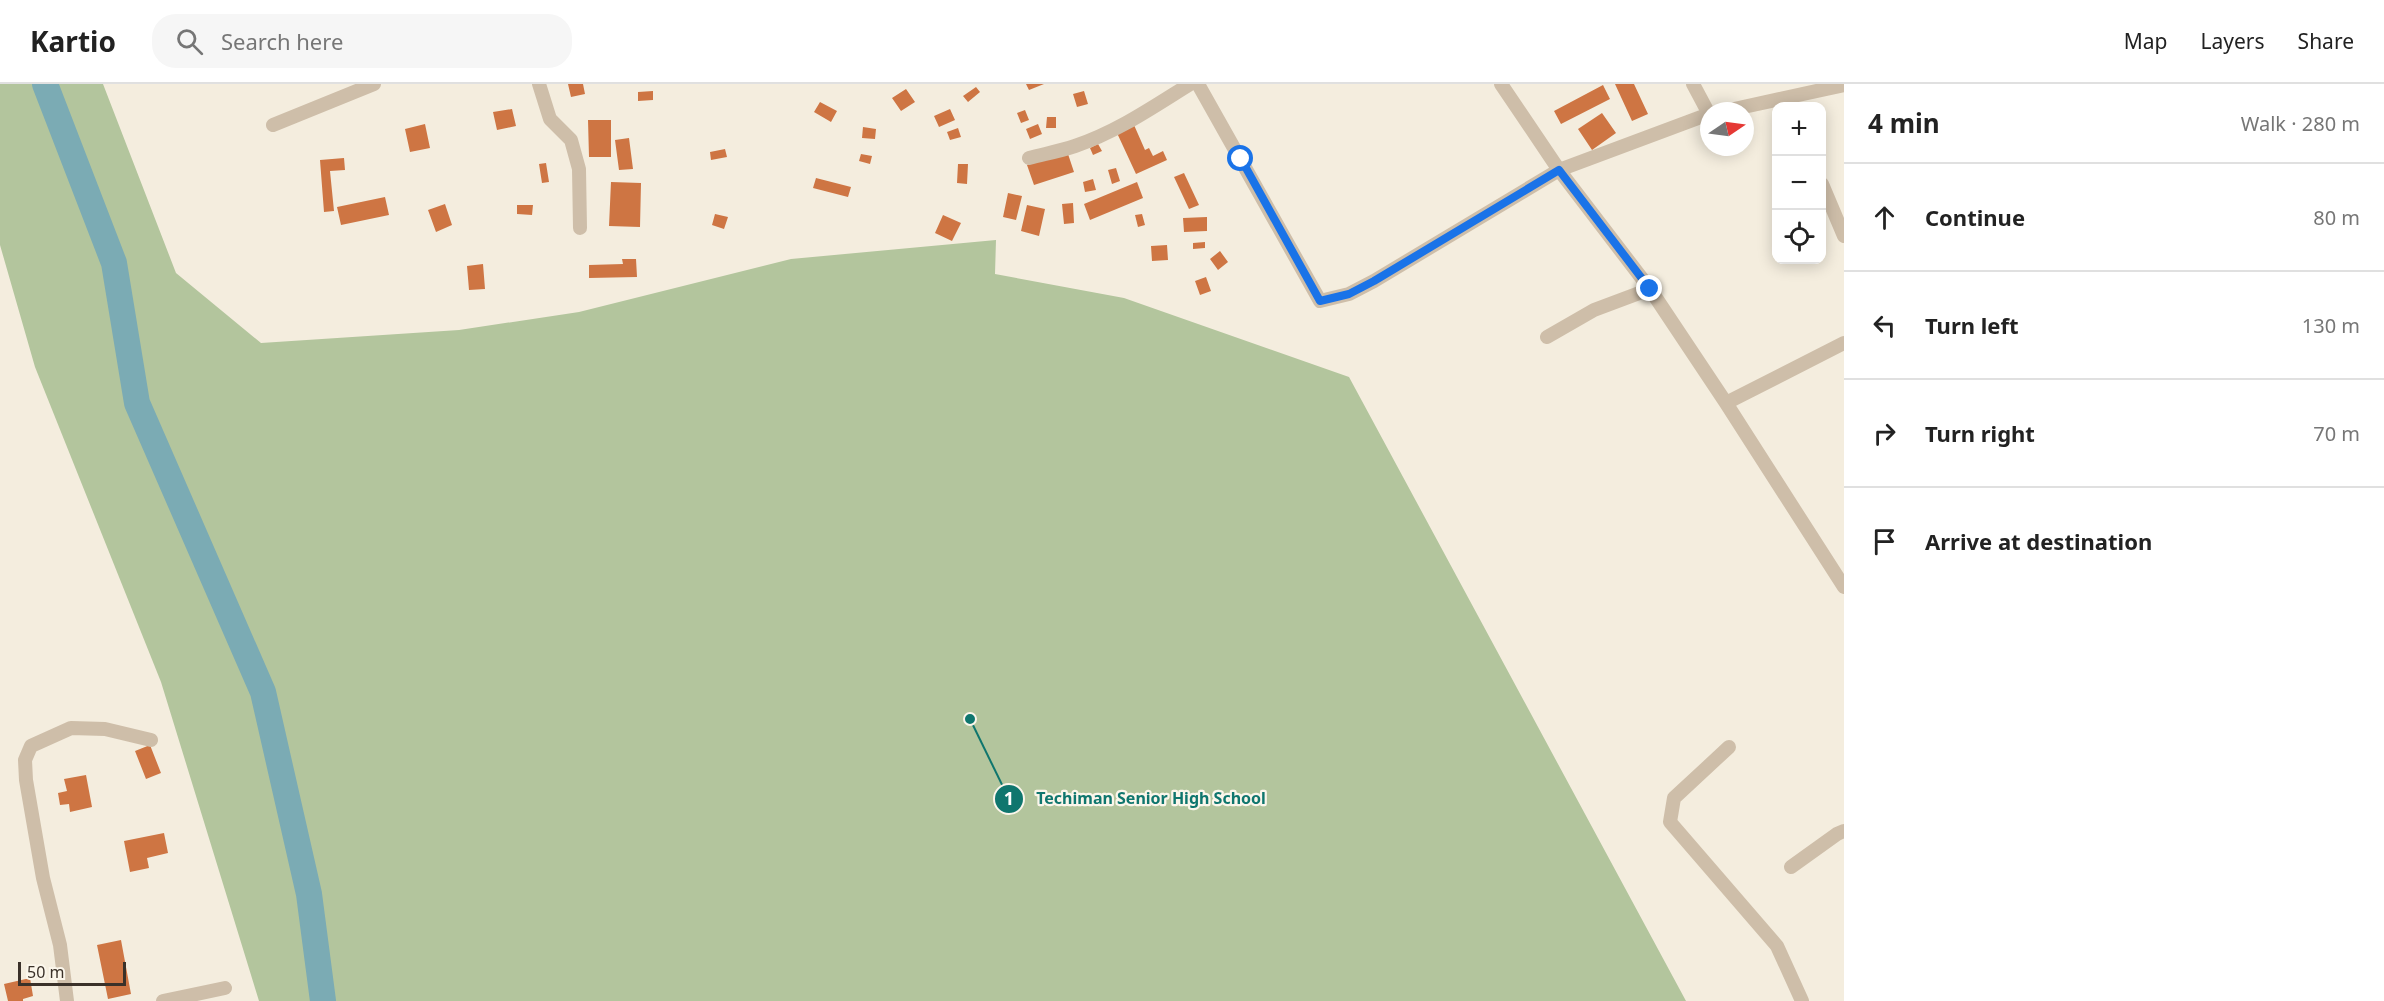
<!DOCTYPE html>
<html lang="en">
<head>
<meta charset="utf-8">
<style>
	body { margin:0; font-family:"Noto Sans",sans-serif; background:#f6f6f6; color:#222 }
	.controls { position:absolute; right:18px; top:18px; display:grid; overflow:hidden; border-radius:12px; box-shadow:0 3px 15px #0003 }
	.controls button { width:54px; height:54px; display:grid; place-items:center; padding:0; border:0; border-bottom:2px solid #e0e0e0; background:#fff; color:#222; font:30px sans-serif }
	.compass { position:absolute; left:1700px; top:18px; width:54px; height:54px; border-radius:50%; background:#fff; box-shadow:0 3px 15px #0003; rotate:77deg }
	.scale { position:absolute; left:18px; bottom:15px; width:108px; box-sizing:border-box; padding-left:6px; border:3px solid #3a3129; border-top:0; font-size:16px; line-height:21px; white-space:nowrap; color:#3a3129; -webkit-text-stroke:4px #fbf6eb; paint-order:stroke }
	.stop { position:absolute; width:18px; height:18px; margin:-14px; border:4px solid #1a73e8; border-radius:50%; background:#fff }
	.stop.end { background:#1a73e8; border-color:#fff; box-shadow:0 2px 6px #0008 }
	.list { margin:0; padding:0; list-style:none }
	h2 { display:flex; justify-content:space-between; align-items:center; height:78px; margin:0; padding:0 24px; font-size:26px }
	h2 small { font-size:20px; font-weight:400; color:#767676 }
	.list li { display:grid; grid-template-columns:39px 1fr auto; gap:18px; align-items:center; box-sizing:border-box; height:108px; padding:0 24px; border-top:2px solid #e0e0e0 }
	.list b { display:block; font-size:22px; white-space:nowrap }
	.list em { font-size:20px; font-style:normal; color:#767676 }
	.icon { flex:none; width:33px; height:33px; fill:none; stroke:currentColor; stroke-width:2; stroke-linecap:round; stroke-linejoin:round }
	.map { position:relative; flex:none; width:1844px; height:917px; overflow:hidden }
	header { display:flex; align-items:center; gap:36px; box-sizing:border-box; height:84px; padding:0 30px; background:#fff; border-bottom:2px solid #e0e0e0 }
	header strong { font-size:28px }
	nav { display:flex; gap:33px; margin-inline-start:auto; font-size:21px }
	.search { width:420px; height:54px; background:#f6f6f6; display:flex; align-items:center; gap:15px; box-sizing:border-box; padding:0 21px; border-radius:24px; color:#767676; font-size:22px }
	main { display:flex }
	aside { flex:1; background:#fff }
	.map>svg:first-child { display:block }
	.green { fill:#b3c59d }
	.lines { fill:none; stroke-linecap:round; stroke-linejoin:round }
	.river { stroke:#7babb4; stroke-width:26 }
	.building { fill:#ce7543 }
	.street { stroke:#cebea9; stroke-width:14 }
	.route { stroke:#1a73e8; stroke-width:8 }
	.leader { fill:none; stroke:#0f766e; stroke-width:2 }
	.callout-dot { fill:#0f766e; stroke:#fbf6eb; stroke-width:2 }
	.mark-label { font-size:18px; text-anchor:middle; font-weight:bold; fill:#fff }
	.callout-label { font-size:16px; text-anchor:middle; font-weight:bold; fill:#0f766e; stroke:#fbf6eb; stroke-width:4.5; stroke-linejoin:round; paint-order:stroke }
</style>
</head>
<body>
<header>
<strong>Kartio</strong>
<div class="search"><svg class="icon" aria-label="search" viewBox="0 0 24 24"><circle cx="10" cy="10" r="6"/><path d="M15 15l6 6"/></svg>Search here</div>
<nav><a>Map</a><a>Layers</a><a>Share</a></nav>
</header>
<main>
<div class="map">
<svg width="1844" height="917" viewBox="0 0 1844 917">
	<rect width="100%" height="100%" fill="#f4edde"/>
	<!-- green -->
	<path class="green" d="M0,0H103L176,189L261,259L459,246L579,228L791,175L996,156L995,190L1124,214L1349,293L1686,917H259L161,598L35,283L0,161Z"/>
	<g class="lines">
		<!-- river -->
		<path class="river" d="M45,0L114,179L137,319L263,608L309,810L323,917"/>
	</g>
	<!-- building -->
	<path class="building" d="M568,0H583L585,10L571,13Z
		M1026,0H1044L1029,6Z
		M1615,0H1634L1648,30L1632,37Z
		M1603,1L1610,15L1561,40L1554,27Z
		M976,3L980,8L968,18L963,12Z
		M906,5L915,18L901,27L892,14Z
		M653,7V16L638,17V8Z
		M1084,7L1088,20L1077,23L1073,10Z
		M820,18L837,27L831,38L814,28Z
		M512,25L516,42L497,46L493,28Z
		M950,25L955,36L939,43L934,32Z
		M1025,26L1029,36L1021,39L1017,29Z
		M1602,29L1616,49L1592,66L1578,45Z
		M1047,33H1056V44H1046Z
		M588,36H611V73H589Z
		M425,40L430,64L410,68L405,45Z
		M1038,40L1042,50L1030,55L1026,45Z
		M1134,41L1145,66L1149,64L1153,72L1163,67L1167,76L1136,90L1117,49Z
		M863,43L876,45L875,55L862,54Z
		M958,44L961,53L950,56L947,48Z
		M629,54L633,85L619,86L615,56Z
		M1098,60L1102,67L1093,71L1090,64Z
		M725,65L727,73L711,76L710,68Z
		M1067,67L1074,88L1034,101L1027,81Z
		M861,70L872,72L870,80L859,77Z
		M344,74L345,86L330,87L334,127L324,128L320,76Z
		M546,79L549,98L542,99L539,80Z
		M958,80H968L967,100L957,99Z
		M1116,84L1120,97L1112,100L1108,86Z
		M1184,89L1199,121L1189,125L1174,93Z
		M816,94L851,103L848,113L813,104Z
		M1093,95L1096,106L1085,108L1083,98Z
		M611,98L641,99L640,143L609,142Z
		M1137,98L1143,114L1090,136L1084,120Z
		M1008,109L1022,112L1016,136L1003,133Z
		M385,113L389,131L341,141L337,123Z
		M1073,119L1074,139L1064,140L1062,120Z
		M445,120L452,141L436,148L428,126Z
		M517,121H533L532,131L517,130Z
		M1027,121L1045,125L1039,152L1021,147Z
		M715,130L728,133L724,145L712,141Z
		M1142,130L1145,141L1138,143L1135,131Z
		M943,131L961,139L952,157L935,149Z
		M1207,133V147L1184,148L1183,134Z
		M1205,158V164L1193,165V159Z
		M1167,161L1168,176L1152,177L1151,162Z
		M1220,167L1228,178L1218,186L1210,175Z
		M622,175H636L637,193L589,194V181L623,180Z
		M483,180L485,205L469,206L467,182Z
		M1206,193L1211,207L1200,211L1195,197Z
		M150,661L161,689L146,695L135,667Z
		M86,691L92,723L70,728L69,720L60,721L58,709L67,707L64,695Z
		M164,749L168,769L147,774L149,784L130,788L124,757Z
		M121,856L131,910L108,915L97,861Z
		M30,894L33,912L23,915V917H8L4,900Z"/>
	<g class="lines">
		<!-- street -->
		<path class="street" d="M539,0L550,35L571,56L579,85L580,144
			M1198,0L1320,217L1349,210L1374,197L1559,86L1709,30L1693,0
			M1501,0L1559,86L1650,205L1726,319L1844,503
			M1725,27L1844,1
			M273,41L374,0
			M1029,74C1044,70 1060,67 1075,62C1117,48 1153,23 1190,0
			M1822,100L1844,152
			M1547,253L1594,226L1650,205
			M1726,319L1844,259
			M1729,663L1674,714L1670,738L1777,862L1802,917
			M1791,783L1837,750L1844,747
			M67,917L60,861L43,794L26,696L25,676L31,662L71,644L105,645L151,656
			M163,917L225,904"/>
	</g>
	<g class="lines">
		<!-- route -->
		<path class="route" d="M1241,75L1320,217L1349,210L1374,197L1559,86L1650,205"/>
	</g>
	<!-- callouts -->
	<path class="leader" d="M970 635L1009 715"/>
	<g class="callout-dot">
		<circle cx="970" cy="635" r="6"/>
		<circle cx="1009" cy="715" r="15"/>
	</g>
	<g class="mark-label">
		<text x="1009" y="721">1</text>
	</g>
	<g class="callout-label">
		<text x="1151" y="720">Techiman Senior High School</text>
	</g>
</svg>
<div class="controls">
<button>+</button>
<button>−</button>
<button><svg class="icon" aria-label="locate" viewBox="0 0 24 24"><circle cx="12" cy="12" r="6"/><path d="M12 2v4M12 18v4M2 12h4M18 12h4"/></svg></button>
</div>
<svg class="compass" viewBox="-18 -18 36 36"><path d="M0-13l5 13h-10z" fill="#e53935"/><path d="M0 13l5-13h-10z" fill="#767676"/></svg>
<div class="scale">50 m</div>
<div class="stop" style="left:1241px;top:75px"></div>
<div class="stop end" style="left:1650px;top:205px"></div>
</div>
<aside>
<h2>4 min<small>Walk · 280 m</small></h2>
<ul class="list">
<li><svg class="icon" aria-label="ahead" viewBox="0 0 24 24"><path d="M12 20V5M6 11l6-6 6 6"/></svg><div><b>Continue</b></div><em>80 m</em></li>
<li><svg class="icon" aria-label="left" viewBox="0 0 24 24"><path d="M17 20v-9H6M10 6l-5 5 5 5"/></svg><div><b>Turn left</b></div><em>130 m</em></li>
<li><svg class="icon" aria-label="right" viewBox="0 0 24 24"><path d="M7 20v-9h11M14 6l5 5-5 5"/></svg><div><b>Turn right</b></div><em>70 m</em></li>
<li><svg class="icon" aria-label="arrive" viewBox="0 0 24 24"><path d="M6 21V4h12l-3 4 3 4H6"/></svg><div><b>Arrive at destination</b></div></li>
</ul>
</aside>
</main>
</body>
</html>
